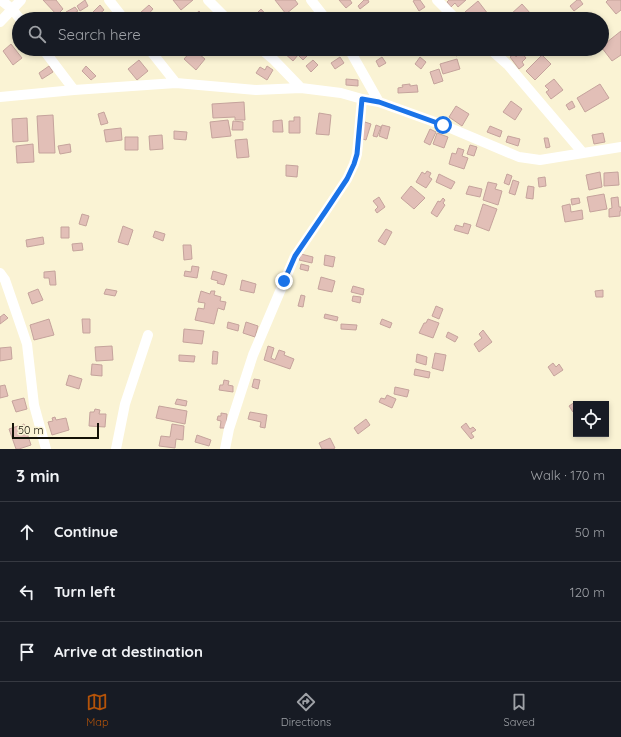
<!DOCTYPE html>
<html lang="en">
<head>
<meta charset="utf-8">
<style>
	body { margin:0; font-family:Quicksand,sans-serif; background:#20242c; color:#f1f3f6 }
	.controls { position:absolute; right:12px; bottom:12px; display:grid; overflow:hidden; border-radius:0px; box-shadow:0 2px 6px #0003 }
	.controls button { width:36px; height:36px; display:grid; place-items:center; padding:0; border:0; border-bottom:1px solid #363941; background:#171b24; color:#f1f3f6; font:20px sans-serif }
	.scale { position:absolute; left:12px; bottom:10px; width:87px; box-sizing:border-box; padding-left:4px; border:2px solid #141207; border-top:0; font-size:11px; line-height:14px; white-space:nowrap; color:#141207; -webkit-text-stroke:3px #faf3d4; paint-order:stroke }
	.stop { position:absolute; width:12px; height:12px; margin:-9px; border:3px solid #1a73e8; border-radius:50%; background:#fff }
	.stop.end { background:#1a73e8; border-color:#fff; box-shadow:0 1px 4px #0008 }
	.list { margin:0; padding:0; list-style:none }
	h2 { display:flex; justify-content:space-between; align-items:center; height:52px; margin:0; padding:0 16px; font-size:17px }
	h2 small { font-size:13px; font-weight:400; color:#9ea1a6 }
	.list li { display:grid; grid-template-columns:26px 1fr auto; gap:12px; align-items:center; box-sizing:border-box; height:60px; padding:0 16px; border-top:1px solid #363941 }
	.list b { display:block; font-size:15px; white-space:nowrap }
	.list em { font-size:13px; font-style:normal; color:#9ea1a6 }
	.icon { flex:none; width:22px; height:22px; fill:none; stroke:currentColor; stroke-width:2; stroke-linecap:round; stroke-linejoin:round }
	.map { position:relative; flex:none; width:621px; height:449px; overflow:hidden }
	.search { position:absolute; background:#171b24; box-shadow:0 2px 6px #0003; left:12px; right:12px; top:12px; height:44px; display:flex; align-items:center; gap:10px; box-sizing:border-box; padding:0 14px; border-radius:22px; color:#9ea1a6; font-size:15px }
	.sheet { height:232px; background:#171b24 }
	nav { display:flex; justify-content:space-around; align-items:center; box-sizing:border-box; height:56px; border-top:1px solid #363941; background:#171b24; font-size:11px; color:#9ea1a6 }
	nav a { display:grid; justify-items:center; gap:2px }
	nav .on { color:#b45309 }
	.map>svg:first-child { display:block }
	.building { fill:#e2bfb7; stroke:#c5a39c }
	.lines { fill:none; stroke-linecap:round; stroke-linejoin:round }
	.minor { stroke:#fff; stroke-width:10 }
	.route { stroke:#1a73e8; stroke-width:5 }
</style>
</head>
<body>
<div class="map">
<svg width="621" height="449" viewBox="0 0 621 449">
	<rect width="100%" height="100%" fill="#faf3d4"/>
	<!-- building -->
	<path class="building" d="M43,0H56L63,9L57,15Z
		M85,0L88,6L80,11L77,6Z
		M173,0H193L181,10Z
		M275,0H295L298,4L286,14Z
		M339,0H350L352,3L346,8Z
		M364,0H368L369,2L360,9L358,6Z
		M415,0H420L425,7L419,11L413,1Z
		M449,0H466L458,7L455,3L451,7L447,2Z
		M577,0H580L583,4L574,11L570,6Z
		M608,0H621V10L616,14L606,2Z
		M478,1L488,14L482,19H471L465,12Z
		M522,4L531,14L525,19H514L510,15Z
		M100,5L104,10L97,16L93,12Z
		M149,5L153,9L145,18L140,13Z
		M75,7L78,11L69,16L66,12Z
		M261,9L270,19H251Z
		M199,11L207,19H190Z
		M621,31V55L612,61L602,48V46Z
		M11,44L22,58L13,65L3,51Z
		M193,49L205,59L196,70L184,59Z
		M283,49H303L293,61L282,51Z
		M453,49H467L468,51L456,56Z
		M305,50L309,54L303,60L298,55Z
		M521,52L526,58L522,62L524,65L519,69L510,57L514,54L516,57Z
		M542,55L551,64L535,80L526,71Z
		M340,57L344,63L335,69L331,63Z
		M382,57L386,63L379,67L376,61Z
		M420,57L426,62L421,69L415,64Z
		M457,59L460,69L443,74L440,64Z
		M139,60L148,71L137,80L128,69Z
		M313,60L318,65L311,72L306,66Z
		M49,66L53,72L42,79L39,73Z
		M86,66L96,76L91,80L82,71Z
		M267,66L273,70L267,80L256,73L260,67L265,70Z
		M439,69L443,81L434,84L430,72Z
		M346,79L358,80V86L346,85Z
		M554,79L563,90L551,99L546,92L549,90L545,86Z
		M410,84V86L417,85L418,92L398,93V88L403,87L402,85Z
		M600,84L609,98L585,112L577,98Z
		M511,101L522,109L515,120L503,112Z
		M572,101L575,107L569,110L566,105Z
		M244,102L245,120H235V117L213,118L212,104Z
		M456,106L469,114L462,126L449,117Z
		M104,112L108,123L101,125L98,114Z
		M319,113L331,115L329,135L316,134Z
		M53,115L55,153H39L37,116Z
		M294,117H300V133H289V121H294Z
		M27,118L28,141L13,142L12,119Z
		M228,120L231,136L212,138L210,122Z
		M282,120L283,132H273V121Z
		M233,121L243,122V130H232Z
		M365,122L371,124L366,140L359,138Z
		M376,125L381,127L377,137L373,136Z
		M382,125L390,127L387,139L379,136Z
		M490,126L502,131L500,137L487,132Z
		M121,128L122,140L106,142L104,130Z
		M430,129L436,132L430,145L424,142Z
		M174,131L187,132L186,140L174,139Z
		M437,133L448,137L444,148L433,144Z
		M603,133L605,142L594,144L592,135Z
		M162,135L163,149L150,150L149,136Z
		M508,136L520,139L518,146L506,142Z
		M125,137H138V150H125Z
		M544,138H548L550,147L546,148Z
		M247,139L249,157L237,158L235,140Z
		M33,144L34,162L17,163L16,146Z
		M70,144L71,152L60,154L58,146Z
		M470,145L477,147L474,156L467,154Z
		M458,148L464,150L462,156L468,158L464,169L449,164L452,153L456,154Z
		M286,165L298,166L297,177L286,176Z
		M427,171L431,173L429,177L432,179L426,188L416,182L422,172L425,174Z
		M600,172L602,187L589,190L586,175Z
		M618,172L619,185L604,186V173Z
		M439,174L455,182L451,189L436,182Z
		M507,174L512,176L509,185L504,183Z
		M545,177L546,186L539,187L538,178Z
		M513,180L519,182L515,195L509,193Z
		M488,182L497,184L495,189L502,191L498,205L483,200Z
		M411,186L425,198L414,209L401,198Z
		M469,186L482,189L480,197L466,194Z
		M528,186L534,187L533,199L526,198Z
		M604,194L607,209L590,212L587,197Z
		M379,197L385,207L377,213L375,210L378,207L373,201Z
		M618,197L619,207H621V211H620V216L609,217V209L612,208L611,198Z
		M443,198L445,200L443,203L445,205L437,217L431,213L438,201L440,202Z
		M579,198L580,203L572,205L571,199Z
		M483,204L497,209L489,231L476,226Z
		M570,204L571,212L582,210L583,219L565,222L562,206Z
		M82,214L89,216L86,226L79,224Z
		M464,223L471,225L468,234L454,230L456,225L463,227Z
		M123,226L133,230L128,245L118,242Z
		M61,227H69V238H61Z
		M386,229L392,232L385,245L378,241Z
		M155,231L165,234L163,241L153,237Z
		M43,237L44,244L27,247L26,240Z
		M82,243L83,250L73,251L72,244Z
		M183,245H191L192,259L184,260Z
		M301,254L313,257L312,263L299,260Z
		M325,255L335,257L333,267L324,265Z
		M301,264L309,266L308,271L300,269Z
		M192,266L199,267L197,278L184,276L185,271L191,272Z
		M55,271L56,285H50L49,278H44V272Z
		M213,271L227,275L224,285L217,283L218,281L211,279Z
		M321,277L335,281L332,292L318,289Z
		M242,280L256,284L254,293L240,290Z
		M353,286L364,289L363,295L351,292Z
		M38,289L43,300L32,304L28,293Z
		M106,289L117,291L115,296L104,294Z
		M603,290V297H596L595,291Z
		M201,291L210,294L211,291H215L214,295L221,297L220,301L226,302L224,310L218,308L214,324L195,320L198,308L204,309L205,303L198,302Z
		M301,295L305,296L303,307L298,306Z
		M353,296L361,297L360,303L352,301Z
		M436,306L443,309L439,319L432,316Z
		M4,314L8,318L0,324V317Z
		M325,314L338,317L337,321L324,318Z
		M49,319L54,335L34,340L30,325Z
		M82,319H90V333H83Z
		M382,319L392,323L390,328L380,324Z
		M428,319L439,323L433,338L419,333L424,323H426Z
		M228,322L239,325L238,331L227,328Z
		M246,322L258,326L255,337L243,333Z
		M341,324L357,325L356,330L341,329Z
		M184,329L204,331L202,344L183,342Z
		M483,330L492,342L479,352L474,344L482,338L479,334Z
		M448,332L458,337L455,342L446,337Z
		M112,346L113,360L96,361L95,347Z
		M268,346L274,348L271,358L275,360L279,350L285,352L284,355L294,359L290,369L264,360Z
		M11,347L12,359L0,361V348Z
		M213,351L218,352L217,364H212Z
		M435,353L446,355L443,371L432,368Z
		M417,354L427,357L426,365L416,362Z
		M179,355L195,356L194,362L179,361Z
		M553,363L556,367L559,364L563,370L554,376L548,367Z
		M92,364L102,365V376L91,375Z
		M415,369L430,372L429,378L414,375Z
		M69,375L82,379L79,389L66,385Z
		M254,379L260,380L258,389L252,387Z
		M224,380L229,381L228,385L233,386V392L219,390L220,385H223Z
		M5,385L8,396L0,398V386Z
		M395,387L409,390L407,397L394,394Z
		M387,395L396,399L392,408L379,402L381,398L385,399Z
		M24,398L27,409L16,412L12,401Z
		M177,399L187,401L186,406L175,404Z
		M575,402L577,404L576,410L573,412L569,406Z
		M159,406L187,411L185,424L156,418Z
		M95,409L100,410L99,414H106L105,427L89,426L90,412H94Z
		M250,412L267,415L265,428L260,427L261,422L248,419Z
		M221,413L227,414L226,428H220L221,421L217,420L218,416H221Z
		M55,417L56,420L66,418L69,430L52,435L48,422L53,421L52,418Z
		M366,419L370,425L358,434L354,428Z
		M466,423L470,429L473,427L476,430L471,433L474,437L471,439L461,427Z
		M24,424L31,445L19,449H16L9,429Z
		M172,424L184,426L183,440L176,439L175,448L159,446L161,436L170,437Z
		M197,435L211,440L209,446L195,442Z
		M330,438L335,448L333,449H322L319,443Z"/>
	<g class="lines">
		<!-- minor -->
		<path class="minor" d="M1,0L12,9L20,19
			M109,0L124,19
			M208,0L227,19
			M311,0L326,19
			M437,0L456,19
			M0,22L21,0
			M43,49L74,90
			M149,49L176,83
			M261,49L274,60L301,88
			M349,49L379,102
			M490,49L508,65L583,153
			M0,97L74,90L176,83L256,90L301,88L341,93L362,99L379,102L443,125L519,157L540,160L621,147
			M0,273L5,280L14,306L27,344L34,405L46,449
			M116,449L125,404L148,335
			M225,449L229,429L253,355L295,256L325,212L347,179L354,164L357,154L362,99"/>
	</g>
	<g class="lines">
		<!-- route -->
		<path class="route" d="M284,281L295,256L325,212L347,179L354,164L357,154L362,99L379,102L443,125"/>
	</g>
</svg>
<div class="controls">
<button><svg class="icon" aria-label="locate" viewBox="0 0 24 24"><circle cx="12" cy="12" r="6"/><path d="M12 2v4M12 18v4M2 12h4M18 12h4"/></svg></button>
</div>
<div class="scale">50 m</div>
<div class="stop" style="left:443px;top:125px"></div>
<div class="stop end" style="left:284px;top:281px"></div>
<div class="search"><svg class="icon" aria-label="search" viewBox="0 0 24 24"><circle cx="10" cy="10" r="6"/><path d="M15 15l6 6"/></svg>Search here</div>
</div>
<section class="sheet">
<h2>3 min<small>Walk · 170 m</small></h2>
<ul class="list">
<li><svg class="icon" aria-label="ahead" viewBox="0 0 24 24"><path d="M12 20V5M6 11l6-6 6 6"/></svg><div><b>Continue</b></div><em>50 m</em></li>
<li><svg class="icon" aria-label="left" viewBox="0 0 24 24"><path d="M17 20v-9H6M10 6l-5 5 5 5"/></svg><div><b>Turn left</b></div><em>120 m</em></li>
<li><svg class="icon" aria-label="arrive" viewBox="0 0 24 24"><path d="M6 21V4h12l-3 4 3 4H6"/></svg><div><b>Arrive at destination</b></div></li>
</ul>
</section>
<nav>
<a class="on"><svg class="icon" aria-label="map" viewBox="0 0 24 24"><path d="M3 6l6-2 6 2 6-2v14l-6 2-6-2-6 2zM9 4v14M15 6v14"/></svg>Map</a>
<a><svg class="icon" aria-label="directions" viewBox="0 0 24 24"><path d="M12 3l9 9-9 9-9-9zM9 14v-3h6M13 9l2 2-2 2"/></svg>Directions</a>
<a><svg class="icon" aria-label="saved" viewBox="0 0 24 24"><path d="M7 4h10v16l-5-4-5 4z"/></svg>Saved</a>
</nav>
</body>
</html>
